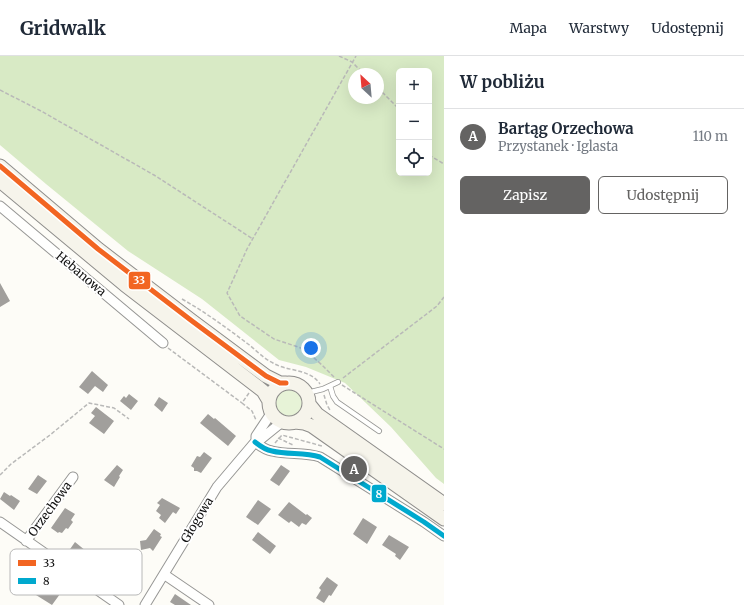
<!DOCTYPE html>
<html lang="pl">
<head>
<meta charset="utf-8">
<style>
	body { margin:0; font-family:Merriweather,serif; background:#f6f6f7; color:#1f2937 }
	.controls { position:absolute; right:12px; top:12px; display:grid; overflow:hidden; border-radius:6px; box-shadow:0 4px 16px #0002 }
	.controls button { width:36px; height:36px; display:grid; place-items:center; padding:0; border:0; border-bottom:1px solid #e0e1e3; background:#fff; color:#1f2937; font:20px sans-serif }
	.compass { position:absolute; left:348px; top:12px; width:36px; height:36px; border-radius:50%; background:#fff; box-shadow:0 4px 16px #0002; rotate:334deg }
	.you { position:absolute; left:311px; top:292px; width:14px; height:14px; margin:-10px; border:3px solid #fff; border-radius:50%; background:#1a73e8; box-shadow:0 0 0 6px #1a73e833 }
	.badge { display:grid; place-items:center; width:26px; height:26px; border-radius:50%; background:#646362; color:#fff; font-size:13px; font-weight:700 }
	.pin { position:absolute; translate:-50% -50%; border:2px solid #fff; box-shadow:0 1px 4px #0006 }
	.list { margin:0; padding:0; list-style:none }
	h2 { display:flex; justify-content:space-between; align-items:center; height:52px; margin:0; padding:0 16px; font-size:17px }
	h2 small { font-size:13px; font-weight:400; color:#747a83 }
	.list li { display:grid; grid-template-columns:26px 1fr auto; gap:12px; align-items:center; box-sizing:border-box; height:56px; padding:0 16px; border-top:1px solid #e0e1e3 }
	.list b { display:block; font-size:15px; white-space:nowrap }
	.list p { margin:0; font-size:13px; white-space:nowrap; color:#747a83 }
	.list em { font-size:13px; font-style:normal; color:#747a83 }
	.actions { display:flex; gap:8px; padding:12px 16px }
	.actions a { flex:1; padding:9px 0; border:1px solid #646362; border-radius:6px; text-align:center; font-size:14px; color:#646362 }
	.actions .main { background:#646362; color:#fff }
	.icon { flex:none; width:22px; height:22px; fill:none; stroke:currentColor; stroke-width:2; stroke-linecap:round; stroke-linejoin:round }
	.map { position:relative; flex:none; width:444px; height:549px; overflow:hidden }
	header { display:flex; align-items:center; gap:24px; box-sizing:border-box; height:56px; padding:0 20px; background:#fff; border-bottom:1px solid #e0e1e3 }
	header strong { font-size:19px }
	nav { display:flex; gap:22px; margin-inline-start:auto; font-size:14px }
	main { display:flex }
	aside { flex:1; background:#fff }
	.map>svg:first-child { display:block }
	.green { fill:#e7f3d7 }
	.forest { fill:#d8eac5; fill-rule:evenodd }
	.building { fill:#a19f9c }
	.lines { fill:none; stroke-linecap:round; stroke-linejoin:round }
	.lane-casing { stroke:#979795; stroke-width:6 }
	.street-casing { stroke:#979795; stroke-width:11 }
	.secondary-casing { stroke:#8e8d8b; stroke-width:15 }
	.path { stroke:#b9b9b8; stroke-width:1.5; stroke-dasharray:4 2; stroke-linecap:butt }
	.lane { stroke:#fffffe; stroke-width:4.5 }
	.street { stroke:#fffffe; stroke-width:9 }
	.secondary { stroke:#f6f4eb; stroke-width:13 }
	.bus-1-casing { stroke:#fff; stroke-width:8 }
	.bus-2-casing { stroke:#fff; stroke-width:8 }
	.bus-1 { stroke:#f26522; stroke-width:5 }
	.bus-2 { stroke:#00a9ce; stroke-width:5 }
	.labels { text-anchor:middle; stroke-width:4; stroke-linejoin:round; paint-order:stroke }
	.street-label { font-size:12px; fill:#111; stroke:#fff }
	.key { fill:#fff; stroke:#b8b8b8; stroke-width:1 }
	.key-label { font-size:11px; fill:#111 }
	.line-badge { stroke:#fff; stroke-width:1.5 }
	.badge-label { font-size:11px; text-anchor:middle; font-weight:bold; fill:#fff }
</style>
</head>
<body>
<header>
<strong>Gridwalk</strong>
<nav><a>Mapa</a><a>Warstwy</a><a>Udostępnij</a></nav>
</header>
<main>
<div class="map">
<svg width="444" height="549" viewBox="0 0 444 549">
	<rect width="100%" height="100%" fill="#fdfcf7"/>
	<!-- green -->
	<path class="green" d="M275 346a14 14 0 1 1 28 0a14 14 0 1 1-28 0Z"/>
	<!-- forest -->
	<path class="forest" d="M0,0H444V428L436,422L391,371L345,327L306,311L279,304L202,243L128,195L46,128L0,89ZM399,15H429V117H399ZM354,18H378V42H354Z"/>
	<!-- building -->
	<path class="building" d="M0,227L10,245L0,251Z
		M92,315L108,329L103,336L95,330L88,338L79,331Z
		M129,338L138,345L131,354L120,345L124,340L126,342Z
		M159,341L168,347L162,356L154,349Z
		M96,351L114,365L104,378L89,367L95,360L91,357Z
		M208,358L214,363L215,362L236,380L228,390L200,367Z
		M204,396L212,402L201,417L197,415H194V412L191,410L197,400L200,401Z
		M117,409L123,414L119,420L120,421L114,431L104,424Z
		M281,409L290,415L279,430L270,424Z
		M38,419L47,425L37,438L28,433Z
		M4,436L10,440L11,439L20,445L14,454L0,443Z
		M162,442L180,452L176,458L173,456L165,467L159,462L161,459L156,455L160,449L157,447Z
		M258,444L271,453L258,469L246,461Z
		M289,446L306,459L307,458L312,462L306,469L302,467L299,471L291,465L289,467L278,459Z
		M65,452L75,458L71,464L73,466L68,473L66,472L62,477L59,476L58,477L51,472Z
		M363,462L377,471L367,488L353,478Z
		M154,473L161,478L160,480L162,481L153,495L150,492L141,494L140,485L146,484Z
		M258,476L276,490L270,498L252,484Z
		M389,479L409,491L400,504L395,500L396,498L382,489Z
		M75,486L86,495L79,504L68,496Z
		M23,512L29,516L28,517L34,522L31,526L42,534L46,528L60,538L52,549L28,534L27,536L16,527L19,522L17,520Z
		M327,521L338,529L331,540L329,539L324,547L316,542L321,534L319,532Z
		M175,538L191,549H175L170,546Z"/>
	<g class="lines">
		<!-- lane casing -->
		<g class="lane-casing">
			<path id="lane" d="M330,330L333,340L337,346L379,375
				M307,337L323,333L338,326"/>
		</g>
		<!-- street casing -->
		<g class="street-casing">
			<path id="street" d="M0,150L163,287
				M256,385V380L272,356
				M255,386C260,390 266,394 272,395C288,399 304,396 320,401L424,466L444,480
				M0,466L119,549
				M26,485L73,421
				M165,519L209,549
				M145,549L217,431L256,385L261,383L282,366"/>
		</g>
		<!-- secondary casing -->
		<g class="secondary-casing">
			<path id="secondary" d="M0,110L98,193L192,265L266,320L280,327H286
				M0,125L125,229L258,331L263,335L269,345
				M269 347a20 20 0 1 1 40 0a20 20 0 1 1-40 0Z
				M309,348L317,358L444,448
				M295,366L304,367L312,370L444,463"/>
		</g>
		<!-- path -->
		<path class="path" d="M339,0L352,6L364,18
			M378,32L399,53
			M0,34L41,55L154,119L253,183
			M429,99L444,108
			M182,243C205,256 227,272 248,288C256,294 264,303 273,307C288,316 309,312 320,328
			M168,292L242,347
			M334,321L322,309L304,293L274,283L240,260L227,237L247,193L356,0
			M343,322L437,250L444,241
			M342,329L444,393
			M249,337L242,347L252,355L256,364
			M324,339L327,349L330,354
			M278,382L293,389
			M275,387L282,379L322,390
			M0,419L11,408L50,379L89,347L114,352L129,363"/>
		<!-- lane -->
		<use href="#lane" class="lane"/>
		<!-- street -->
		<use href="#street" class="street"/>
		<!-- secondary -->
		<use href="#secondary" class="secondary"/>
		<!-- bus-1 casing -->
		<g class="bus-1-casing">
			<path id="bus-1" d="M0,110L98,193L192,265L266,320L280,327H286"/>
		</g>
		<!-- bus-2 casing -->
		<g class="bus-2-casing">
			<path id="bus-2" d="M255,386C260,390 266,394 272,395C288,399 304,396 320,401L424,466L444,480"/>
		</g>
		<!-- bus-1 -->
		<use href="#bus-1" class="bus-1"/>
		<!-- bus-2 -->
		<use href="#bus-2" class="bus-2"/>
	</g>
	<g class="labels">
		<!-- street labels -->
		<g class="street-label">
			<text transform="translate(81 218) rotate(40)" y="4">Hebanowa</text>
			<text transform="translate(50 453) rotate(-54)" y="4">Orzechowa</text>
			<text transform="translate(197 464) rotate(-59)" y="4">Głogowa</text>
		</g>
	</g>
	<!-- legend -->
	<rect x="10" y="493" width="132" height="46" rx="6" class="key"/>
	<rect x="18" y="504" width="18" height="6" fill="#f26522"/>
	<rect x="18" y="522" width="18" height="6" fill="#00a9ce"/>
	<g class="key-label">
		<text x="43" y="511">33</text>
		<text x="43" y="529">8</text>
	</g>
	<g class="line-badge">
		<rect x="128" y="215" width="23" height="19" rx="4" fill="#f26522"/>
		<rect x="371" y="428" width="16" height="19" rx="4" fill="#00a9ce"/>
	</g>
	<g class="badge-label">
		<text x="139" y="228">33</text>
		<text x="379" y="442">8</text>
	</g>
</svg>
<div class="controls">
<button>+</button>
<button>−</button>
<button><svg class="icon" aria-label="locate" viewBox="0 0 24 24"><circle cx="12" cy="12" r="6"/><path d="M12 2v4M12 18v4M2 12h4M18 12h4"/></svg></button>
</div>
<svg class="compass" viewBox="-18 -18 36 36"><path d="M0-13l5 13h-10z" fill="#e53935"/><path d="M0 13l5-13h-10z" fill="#747a83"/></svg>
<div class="you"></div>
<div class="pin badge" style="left:354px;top:413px">A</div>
</div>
<aside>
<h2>W pobliżu<small></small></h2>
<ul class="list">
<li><span class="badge">A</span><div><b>Bartąg Orzechowa</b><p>Przystanek · Iglasta</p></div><em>110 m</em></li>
</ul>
<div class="actions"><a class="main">Zapisz</a><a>Udostępnij</a></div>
</aside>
</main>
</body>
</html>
